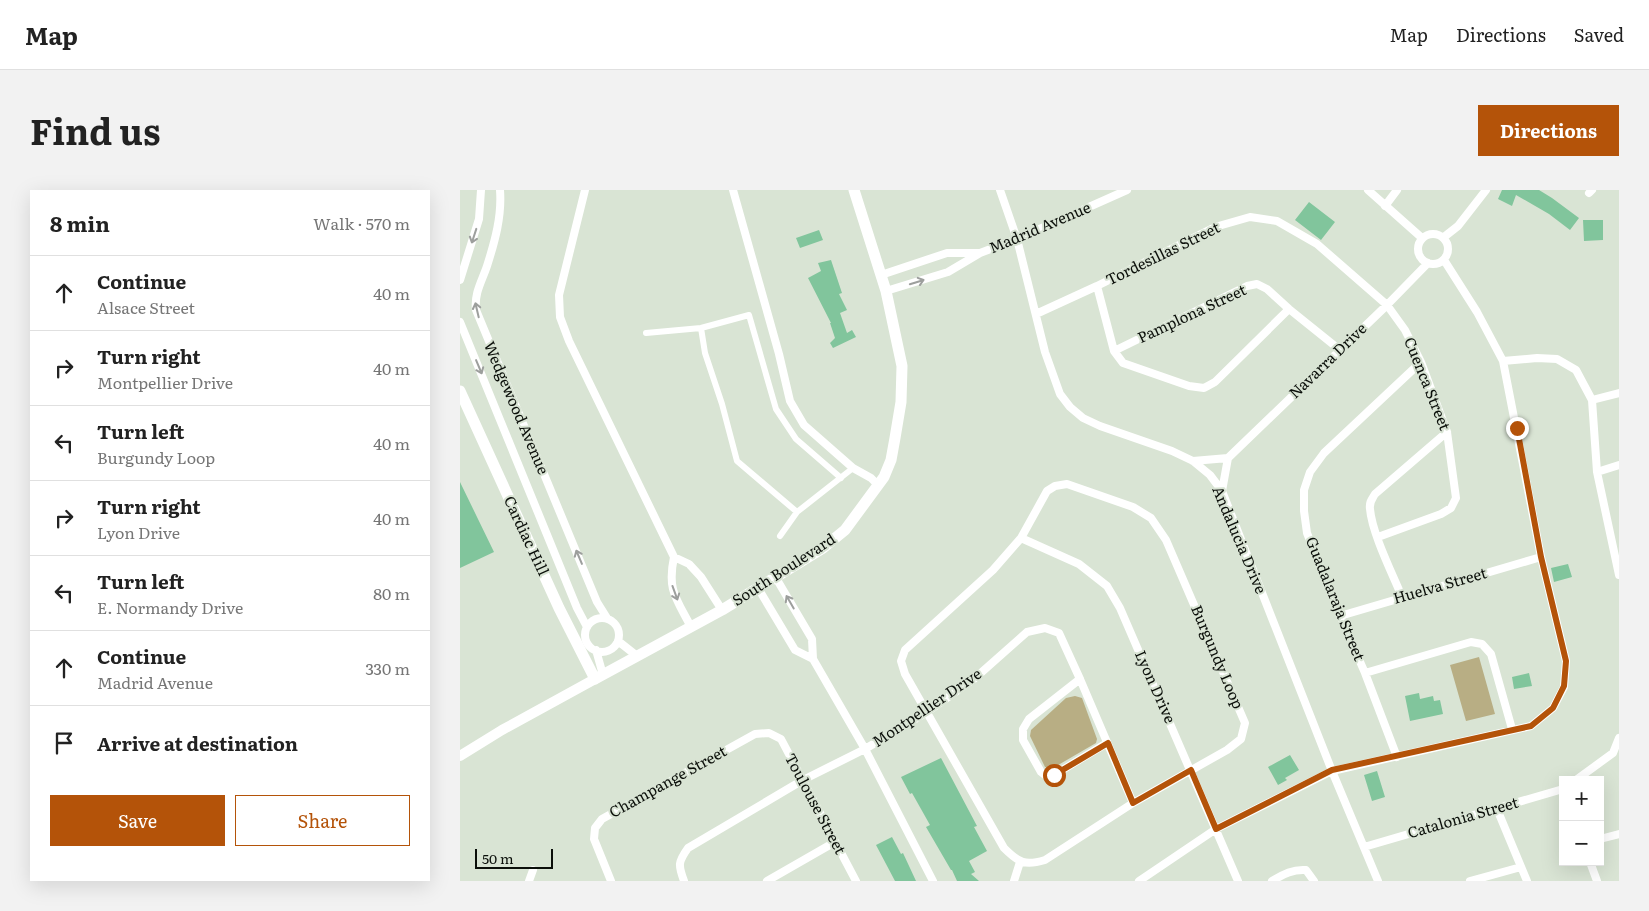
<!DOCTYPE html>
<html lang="en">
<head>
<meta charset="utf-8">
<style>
	body { margin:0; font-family:Literata,serif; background:#f2f2f2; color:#222 }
	.controls { position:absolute; right:15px; bottom:15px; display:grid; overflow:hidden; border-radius:0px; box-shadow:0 5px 20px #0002 }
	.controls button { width:45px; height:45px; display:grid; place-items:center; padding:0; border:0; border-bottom:1px solid #e0e0e0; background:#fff; color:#222; font:25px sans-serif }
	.scale { position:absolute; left:15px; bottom:12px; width:78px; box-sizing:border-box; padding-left:5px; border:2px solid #0b0f0a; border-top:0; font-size:14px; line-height:18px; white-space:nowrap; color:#0b0f0a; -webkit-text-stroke:4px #d9e4d4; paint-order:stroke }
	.stop { position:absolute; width:15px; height:15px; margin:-11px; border:4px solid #b45309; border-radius:50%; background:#fff }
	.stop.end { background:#b45309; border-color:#fff; box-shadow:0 1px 5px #0008 }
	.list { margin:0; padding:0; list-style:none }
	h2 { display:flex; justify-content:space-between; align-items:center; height:65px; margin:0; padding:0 20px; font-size:21px }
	h2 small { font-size:16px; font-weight:400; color:#767676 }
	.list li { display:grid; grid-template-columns:32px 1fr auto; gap:15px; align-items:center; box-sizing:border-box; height:75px; padding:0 20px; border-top:1px solid #e0e0e0 }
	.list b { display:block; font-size:19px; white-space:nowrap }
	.list p { margin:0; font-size:16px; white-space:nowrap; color:#767676 }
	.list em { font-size:16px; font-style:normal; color:#767676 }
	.actions { display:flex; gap:10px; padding:15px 20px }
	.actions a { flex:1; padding:11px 0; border:1px solid #b45309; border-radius:0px; text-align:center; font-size:18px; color:#b45309 }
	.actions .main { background:#b45309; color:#fff }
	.icon { flex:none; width:28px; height:28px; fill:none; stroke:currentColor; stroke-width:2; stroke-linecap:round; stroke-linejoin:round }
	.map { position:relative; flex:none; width:1159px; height:691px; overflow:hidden; border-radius:0px }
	header { display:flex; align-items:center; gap:30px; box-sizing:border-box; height:70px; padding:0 25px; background:#fff; border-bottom:1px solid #e0e0e0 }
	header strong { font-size:24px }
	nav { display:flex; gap:28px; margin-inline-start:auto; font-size:18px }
	.intro { display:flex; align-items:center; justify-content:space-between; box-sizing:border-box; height:120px; padding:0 30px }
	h1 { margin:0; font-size:35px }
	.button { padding:12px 22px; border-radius:0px; background:#b45309; color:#fff; font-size:18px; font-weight:700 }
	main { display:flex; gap:30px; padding:0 30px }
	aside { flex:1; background:#fff; border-radius:0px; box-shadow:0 5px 20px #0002 }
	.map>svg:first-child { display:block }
	.green { fill:#b8ae84 }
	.building { fill:#81c59c }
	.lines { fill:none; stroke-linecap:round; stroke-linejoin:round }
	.pedestrian { stroke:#fff; stroke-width:6 }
	.minor { stroke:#fff; stroke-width:8 }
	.tertiary { stroke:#fff; stroke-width:10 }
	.secondary { stroke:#fff; stroke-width:11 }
	.oneway { stroke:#9d9f9d }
	.route { stroke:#b45309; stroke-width:6 }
	.labels { text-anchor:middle; stroke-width:4; stroke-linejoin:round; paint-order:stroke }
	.street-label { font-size:15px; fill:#0b0f0a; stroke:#d9e4d4 }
</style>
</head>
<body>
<header>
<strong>Map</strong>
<nav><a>Map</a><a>Directions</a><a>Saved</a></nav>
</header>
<div class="intro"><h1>Find us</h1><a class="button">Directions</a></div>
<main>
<aside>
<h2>8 min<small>Walk · 570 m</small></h2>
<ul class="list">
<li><svg class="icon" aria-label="ahead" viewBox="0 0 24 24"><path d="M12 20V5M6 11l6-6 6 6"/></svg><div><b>Continue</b><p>Alsace Street</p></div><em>40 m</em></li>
<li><svg class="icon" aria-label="right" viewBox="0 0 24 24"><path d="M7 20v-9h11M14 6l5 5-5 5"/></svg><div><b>Turn right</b><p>Montpellier Drive</p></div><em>40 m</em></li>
<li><svg class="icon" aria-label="left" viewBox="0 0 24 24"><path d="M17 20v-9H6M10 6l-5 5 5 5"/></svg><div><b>Turn left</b><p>Burgundy Loop</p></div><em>40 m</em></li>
<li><svg class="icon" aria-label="right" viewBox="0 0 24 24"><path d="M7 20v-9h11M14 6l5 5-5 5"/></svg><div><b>Turn right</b><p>Lyon Drive</p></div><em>40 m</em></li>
<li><svg class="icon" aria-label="left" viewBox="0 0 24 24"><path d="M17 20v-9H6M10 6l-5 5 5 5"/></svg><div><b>Turn left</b><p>E. Normandy Drive</p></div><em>80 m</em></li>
<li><svg class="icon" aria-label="ahead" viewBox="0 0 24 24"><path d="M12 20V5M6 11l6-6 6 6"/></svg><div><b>Continue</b><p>Madrid Avenue</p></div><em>330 m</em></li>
<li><svg class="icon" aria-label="arrive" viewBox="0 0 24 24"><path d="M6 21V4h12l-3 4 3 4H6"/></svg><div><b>Arrive at destination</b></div></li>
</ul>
<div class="actions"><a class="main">Save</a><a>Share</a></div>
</aside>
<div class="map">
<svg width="1159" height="691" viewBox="0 0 1159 691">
	<rect width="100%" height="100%" fill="#d9e4d4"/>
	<!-- green -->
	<path class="green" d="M1019,467L1035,524L1006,531L990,475Z
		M615,506L622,508L637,549L636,553L593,578L585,577L570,546L571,540L606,508Z"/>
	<!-- building -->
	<path class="building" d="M1042,0H1079L1092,8L1119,28L1110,40L1089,24L1056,5L1052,16L1038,9Z
		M849,12L875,32L861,50L835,30Z
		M1123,30H1143V50L1124,51Z
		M359,40L363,50L340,58L336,48Z
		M371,70L382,103L379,104L387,120L380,123L387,143L392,140L396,147L373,158L370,153L375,148L370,133H371L348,88L361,81L358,73Z
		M0,292L34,362L0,378Z
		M1108,374L1112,387L1094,392L1091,378Z
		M1069,483L1072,496L1054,499L1052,487Z
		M959,503L960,509L973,506L974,511L980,510L983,524L950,531L945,506Z
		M830,565L839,580L825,588L827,590L818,595L808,577Z
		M481,568L517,636L514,637L527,661L509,671L515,682L511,684L519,691H497L492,680H491L466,637L470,635L452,603L450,604L441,587Z
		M917,581L925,607L912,611L904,585Z
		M432,647L441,664L443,663L456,691H435L416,655Z"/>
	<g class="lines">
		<!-- pedestrian -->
		<path class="pedestrian" d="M241,138L245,163L262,214L277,271L337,322
			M186,143L241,138L289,125L316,219L336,249L381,288
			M320,346L337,322L393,278"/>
		<!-- minor -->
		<path class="minor" d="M40,0C42,26 35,51 27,76C22,91 14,103 16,120L137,412L147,428
			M125,0L99,105L100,127L109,151L214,367C207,400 216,408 231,437
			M273,0L319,164L330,211L344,235L393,278L411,288L418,295
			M540,0L557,49L585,162L600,204L610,217L623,228L640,236L712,261L733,271L750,285L762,301L872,581L918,691
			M908,0L962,48
			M1129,3L1132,0
			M925,16L937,0
			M958 59a15 15 0 1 1 30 0a15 15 0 1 1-30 0Z
			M984,47L998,36L1026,0
			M421,85L487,63H520
			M0,90L19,29L21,0
			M637,96L654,161L663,173L729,196L744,198L755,192L829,119
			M426,101L488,82L520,63L557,49L667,0
			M576,124L637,96L755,37L790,27L817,31L857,54L927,115L945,140L961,172L987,242L996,308L991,318L981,324L918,347
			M0,132L117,418L127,437
			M654,161L787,96L797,94L807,99L829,119L880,160
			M1043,171L1077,168L1097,169L1116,180L1132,210L1137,282L1159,385
			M1132,210L1159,203
			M768,268L927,115L968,73
			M733,271L768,268
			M1137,282L1159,275
			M607,294L673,317L691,328L706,350L785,533L781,549L767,560L673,613L585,670C565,676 559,673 544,658L445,484L441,471L445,460L533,380L561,348L587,301L595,296Z
			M762,301L768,268
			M561,348L619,374L647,396L660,418L778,691
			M214,367L229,374L241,387L262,420
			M316,388L352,449L353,469L405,559L473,691
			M298,398L335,460L353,469
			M942,407C932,383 912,343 910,319C909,312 912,309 915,304L987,242
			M880,426L1081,367
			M125 445a17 17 0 1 1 34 0a17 17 0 1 1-34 0Z
			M158,451L177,466
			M136,460L143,485
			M905,483L1011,452L1022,454L1031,464L1052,539
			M620,489L569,529L563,539V550L581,582L586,586L594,585L647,553
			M937,567L905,483L880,426L847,343L844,321V300L850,282L864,263L961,172
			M1116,590L1153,563L1159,548
			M1037,619L1067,691
			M1140,649L1159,644
			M904,657L1103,599
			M1130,672L1137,691
			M69,691L73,680
			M151,691L134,649L135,638L142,629L295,544L309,543L321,549L396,691
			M224,691C218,675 218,672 228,658L343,590L405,559L467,522L514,489L567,442L585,438L599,443L620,489L673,613
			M307,691L375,652
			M554,691L560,672
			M679,691L756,639L872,581L1071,536L1093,518L1104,497L1106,471L1081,367L1043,171L1017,122L984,70
			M812,691C824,684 833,679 846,680L854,691
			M1010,691L1061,677"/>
		<!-- tertiary -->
		<path class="tertiary" d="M0,566L42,540L135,489"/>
		<!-- secondary -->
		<path class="secondary" d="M0,201L99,418L135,489L262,420L363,358L385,340L424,287L431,270L435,248L441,212L442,176L426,101L394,0"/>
	</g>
	<!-- one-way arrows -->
	<defs><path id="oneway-shaft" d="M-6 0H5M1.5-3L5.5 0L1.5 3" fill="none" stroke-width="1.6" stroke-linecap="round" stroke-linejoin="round" transform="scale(1.25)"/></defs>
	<g class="oneway">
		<use href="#oneway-shaft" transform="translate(14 46) rotate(108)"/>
		<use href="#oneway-shaft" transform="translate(457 92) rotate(-17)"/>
		<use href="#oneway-shaft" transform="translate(17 120) rotate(-103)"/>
		<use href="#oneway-shaft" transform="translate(19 177) rotate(67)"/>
		<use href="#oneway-shaft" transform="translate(119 367) rotate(-113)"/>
		<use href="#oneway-shaft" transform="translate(215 403) rotate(70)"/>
		<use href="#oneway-shaft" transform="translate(330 412) rotate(-120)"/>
	</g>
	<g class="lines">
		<!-- route -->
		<path class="route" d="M594,585L648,553L673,613L731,580L756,639L872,580L1071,536L1093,518L1104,496L1106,471L1081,367L1057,238"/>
	</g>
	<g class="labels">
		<!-- street labels -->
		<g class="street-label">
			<text transform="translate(580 38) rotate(-23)" y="5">Madrid Avenue</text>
			<text transform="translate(703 64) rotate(-26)" y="5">Tordesillas Street</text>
			<text transform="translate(732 124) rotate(-25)" y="5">Pamplona Street</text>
			<text transform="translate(868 171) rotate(-44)" y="5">Navarra Drive</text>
			<text transform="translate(967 194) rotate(68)" y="5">Cuenca Street</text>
			<text transform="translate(56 218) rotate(67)" y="5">Wedgewood Avenue</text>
			<text transform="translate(66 346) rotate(65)" y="5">Cardiac Hill</text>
			<text transform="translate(779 350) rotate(67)" y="5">Andalucia Drive</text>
			<text transform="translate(324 380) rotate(-33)" y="5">South Boulevard</text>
			<text transform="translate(980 396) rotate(-16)" y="5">Huelva Street</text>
			<text transform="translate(875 409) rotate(68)" y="5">Guadalaraja Street</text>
			<text transform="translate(757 467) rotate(67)" y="5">Burgundy Loop</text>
			<text transform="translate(695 497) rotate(66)" y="5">Lyon Drive</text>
			<text transform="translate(467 518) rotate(-34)" y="5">Montpellier Drive</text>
			<text transform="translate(208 592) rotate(-29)" y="5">Champange Street</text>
			<text transform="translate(355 614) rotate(62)" y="5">Toulouse Street</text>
			<text transform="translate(1003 628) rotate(-16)" y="5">Catalonia Street</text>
		</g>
	</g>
</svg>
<div class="controls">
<button>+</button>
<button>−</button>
</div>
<div class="scale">50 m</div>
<div class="stop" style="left:594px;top:585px"></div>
<div class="stop end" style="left:1057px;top:238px"></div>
</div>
</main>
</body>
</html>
